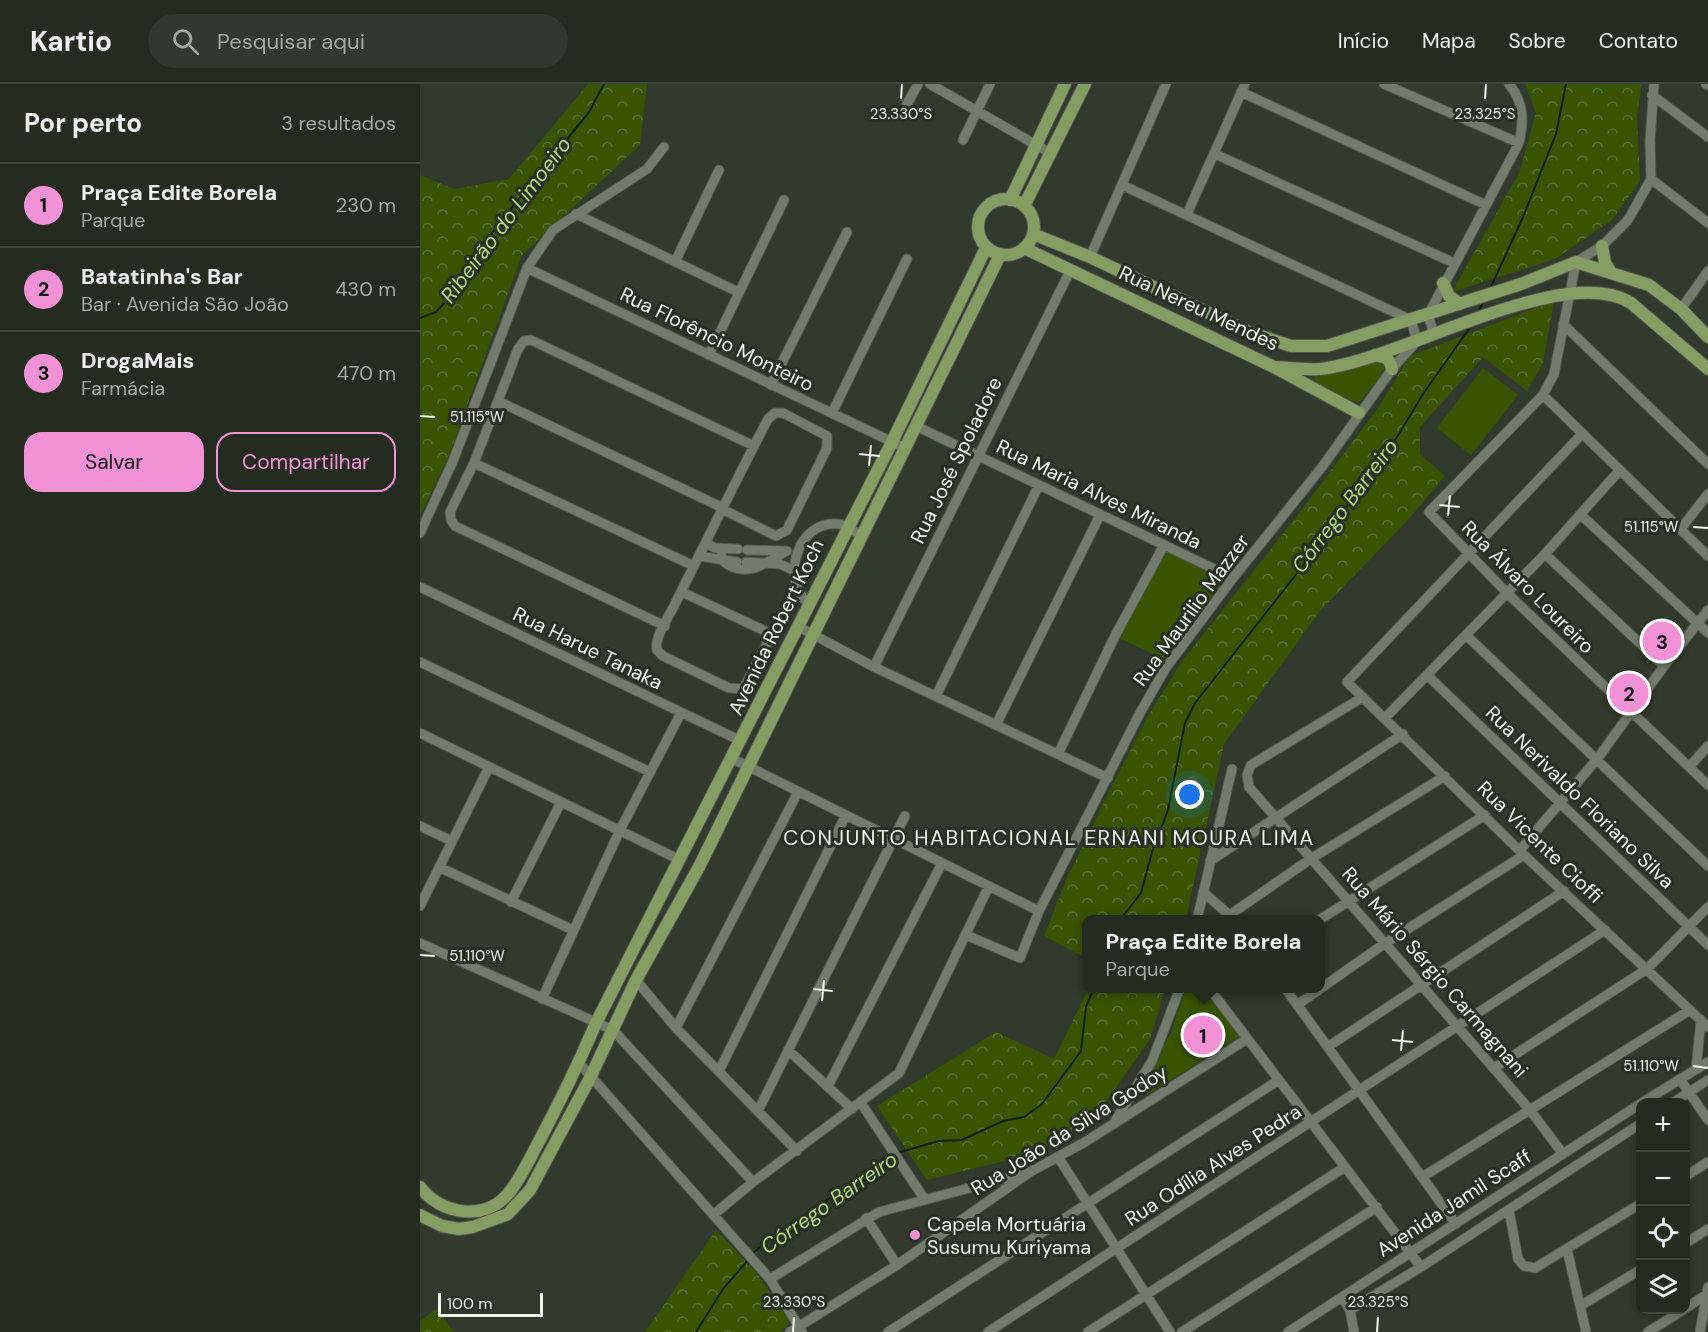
<!DOCTYPE html>
<html lang="pt">
<head>
<meta charset="utf-8">
<style>
	body { margin:0; font-family:"DM Sans",sans-serif; background:#32372f; color:#f1f3f6 }
	.controls { position:absolute; right:18px; bottom:18px; display:grid; overflow:hidden; border-radius:12px; box-shadow:0 3px 9px #0003 }
	.controls button { width:54px; height:54px; display:grid; place-items:center; padding:0; border:0; border-bottom:2px solid #424740; background:#262b22; color:#f1f3f6; font:30px sans-serif }
	.scale { position:absolute; left:18px; bottom:15px; width:105px; box-sizing:border-box; padding-left:6px; border:3px solid #f1f5ed; border-top:0; font-size:16px; line-height:21px; white-space:nowrap; color:#f1f5ed; -webkit-text-stroke:4px #292f23; paint-order:stroke }
	.you { position:absolute; left:770px; top:711px; width:21px; height:21px; margin:-15px; border:4px solid #fff; border-radius:50%; background:#1a73e8; box-shadow:0 0 0 9px #1a73e833 }
	.badge { display:grid; place-items:center; width:39px; height:39px; border-radius:50%; background:#f291d6; color:#111; font-size:20px; font-weight:700 }
	.pin { position:absolute; translate:-50% -50%; border:3px solid #fff; box-shadow:0 2px 6px #0006 }
	.popup { position:absolute; left:662px; top:831px; width:243px; height:78px; box-sizing:border-box; display:grid; place-content:center; border-radius:12px; background:#262b22; filter:drop-shadow(0 2px 4px #0005); font-size:20px; white-space:nowrap; color:#a4a7a5 }
	.popup b { font-size:22px; color:#f1f3f6 }
	.popup::after { content:''; position:absolute; left:50%; top:100%; margin-left:-12px; border:12px solid transparent; border-top-color:#262b22 }
	.list { margin:0; padding:0; list-style:none }
	h2 { display:flex; justify-content:space-between; align-items:center; height:78px; margin:0; padding:0 24px; font-size:26px }
	h2 small { font-size:20px; font-weight:400; color:#a4a7a5 }
	.list li { display:grid; grid-template-columns:39px 1fr auto; gap:18px; align-items:center; box-sizing:border-box; height:84px; padding:0 24px; border-top:2px solid #424740 }
	.list b { display:block; font-size:22px; white-space:nowrap }
	.list p { margin:0; font-size:20px; white-space:nowrap; color:#a4a7a5 }
	.list em { font-size:20px; font-style:normal; color:#a4a7a5 }
	.actions { display:flex; gap:12px; padding:18px 24px }
	.actions a { flex:1; padding:14px 0; border:2px solid #f291d6; border-radius:18px; text-align:center; font-size:21px; color:#f291d6 }
	.actions .main { background:#f291d6; color:#111 }
	.icon { flex:none; width:33px; height:33px; fill:none; stroke:currentColor; stroke-width:2; stroke-linecap:round; stroke-linejoin:round }
	.map { position:relative; flex:none; width:1288px; height:1248px; overflow:hidden }
	header { display:flex; align-items:center; gap:36px; box-sizing:border-box; height:84px; padding:0 30px; background:#262b22; border-bottom:2px solid #424740 }
	header strong { font-size:28px }
	nav { display:flex; gap:33px; margin-inline-start:auto; font-size:21px }
	.search { width:420px; height:54px; background:#32372f; display:flex; align-items:center; gap:15px; box-sizing:border-box; padding:0 21px; border-radius:33px; color:#a4a7a5; font-size:22px }
	main { display:flex }
	aside { flex:1; background:#262b22 }
	.map>svg:first-child { display:block }
	.forest { fill:url(#forest-crowns) }
	.green { fill:#385401 }
	.lines { fill:none; stroke-linecap:round; stroke-linejoin:round }
	.stream { stroke:#112000; stroke-width:2 }
	.minor-casing { stroke:#53574d; stroke-width:11 }
	.major-casing { stroke:#53574d; stroke-width:14 }
	.minor { stroke:#747b6d; stroke-width:9 }
	.major { stroke:#849d63; stroke-width:12 }
	.ticks { fill:none; stroke:#f1f5ed; stroke-width:2 }
	.poi-dot { fill:#f291d6; stroke:#292f23; stroke-width:2 }
	.labels { text-anchor:middle; stroke-width:6; stroke-linejoin:round; paint-order:stroke }
	.street-label { font-size:20px; fill:#f1f5ed; stroke:#292f23 }
	.poi-label { font-size:20px; fill:#f1f5ed; stroke:#292f23; text-anchor:start }
	.water-label { font-size:21px; font-style:italic; fill:#afdc77; stroke:#292f23 }
	.neighbourhood-label { font-size:21px; letter-spacing:1.5px; fill:#f1f5ed; stroke:#292f23 }
	.ticks-label { font-size:15px; text-anchor:middle; fill:#f1f5ed; stroke:#292f23; stroke-width:6; stroke-linejoin:round; paint-order:stroke }
</style>
</head>
<body>
<header>
<strong>Kartio</strong>
<div class="search"><svg class="icon" aria-label="search" viewBox="0 0 24 24"><circle cx="10" cy="10" r="6"/><path d="M15 15l6 6"/></svg>Pesquisar aqui</div>
<nav><a>Início</a><a>Mapa</a><a>Sobre</a><a>Contato</a></nav>
</header>
<main>
<aside>
<h2>Por perto<small>3 resultados</small></h2>
<ul class="list">
<li><span class="badge">1</span><div><b>Praça Edite Borela</b><p>Parque</p></div><em>230 m</em></li>
<li><span class="badge">2</span><div><b>Batatinha's Bar</b><p>Bar · Avenida São João</p></div><em>430 m</em></li>
<li><span class="badge">3</span><div><b>DrogaMais</b><p>Farmácia</p></div><em>470 m</em></li>
</ul>
<div class="actions"><a class="main">Salvar</a><a>Compartilhar</a></div>
</aside>
<div class="map">
<svg width="1288" height="1248" viewBox="0 0 1288 1248">
	<defs>
		<pattern id="forest-crowns" width="20" height="18" patternUnits="userSpaceOnUse" patternTransform="scale(1.5)"><rect width="20" height="18" fill="#385401"/><path d="M2 6a3 3 0 1 1 6 0M12 15a3 3 0 1 1 6 0" fill="none" stroke="#556d26"/></pattern>
	</defs>
	<rect width="100%" height="100%" fill="#33392d"/>
	<!-- forest -->
	<path class="forest" d="M168,0H227L220,61L102,171L28,374L0,432V91L34,105L89,95Z
		M1105,0H1222L1217,29L1220,97L1192,136L1135,175L1032,208L1099,89L1116,29Z
		M1134,217L1123,279L1107,307L1063,273L1000,343V370L1025,392L988,436L900,527L804,660L766,835L666,836V874L624,852L646,796L688,710L728,632L762,577L873,437L958,324L990,272Z
		M669,904L745,905L730,955L678,1029L617,1069L507,1096L457,1022L576,948L634,975Z
		M296,1146L335,1187L369,1235L367,1243L359,1248H225Z
		M16,1225L34,1248H0V1237Z"/>
	<!-- green -->
	<path class="green" d="M952,275L969,282L939,319L895,301L892,297L896,292L917,288Z
		M1063,284L1098,311L1051,371L1017,344Z
		M745,467L802,493L801,502L743,575L695,552Z
		M766,905H782L816,946L818,953L727,1011L721,1007L722,1002L751,948Z"/>
	<g class="lines">
		<!-- stream -->
		<path class="stream" d="M1070,205L1103,133L1136,50L1146,0
			M1058,229L1063,218
			M0,234L16,228L31,212L41,192L81,137L169,28L184,0
			M700,836L721,809L732,768L748,726L765,639L775,619L889,474L979,350L1003,310L1051,242
			M477,1069L519,1057L542,1056L583,1037L604,1033L622,1020L661,967L666,923L674,904
			M332,1170L349,1155L472,1072
			M276,1248L303,1205L329,1175"/>
		<!-- minor casing -->
		<g class="minor-casing">
			<path id="minor" d="M510,0L632,70
				M964,0L1099,59
				M1234,0L1230,57L1231,95L1208,136L1182,162L1156,178L1134,290L1123,311L1009,428L1087,509L1288,701
				M1286,0L1288,1
				M821,8L1066,121
				M1232,11L1288,53
				M487,20L498,0
				M543,56L570,0
				M795,70L1034,179
				M1231,95L1288,139
				M156,130L318,208
				M767,130L825,0
				M670,173L746,0
				M255,178L299,86
				M107,184L485,364
				M1261,225L1288,187
				M1143,240L1288,380
				M1014,250L1008,231L1099,59C1104,37 1104,18 1089,0
				M289,271L364,116
				M351,301L427,148
				M1123,311L1288,472
				M78,317L297,421L304,426L356,452L367,446L407,364V352L363,329H355L348,335C316,396 286,458 255,520C249,533 234,553 237,566L243,572L309,604L323,605L347,560L345,547L262,508
				M412,329L487,175
				M496,342L813,494
				M1161,351L927,598L1104,771L1288,943
				M54,379L274,482
				M1160,430L1288,549
				M1260,446L1288,410
				M0,449L33,377L107,184L133,146L227,85L244,63
				M286,459L295,464L318,465
				M301,464L302,476C323,496 346,480 366,467
				M327,466L367,467
				M1125,470L1244,582
				M279,472L317,478
				M326,478L360,480L373,486
				M0,503L321,657
				M388,519C360,494 378,435 419,440C427,441 434,447 440,451
				M245,542L35,442L31,436L30,428L54,379L98,265L104,257L111,256L334,362
				M377,542L454,583L688,694
				M1046,551L1288,782
				M0,578L230,688
				M454,583L651,185
				M1007,591L1288,861
				M516,612L619,401
				M943,613L831,681L827,691L829,703L1110,1026L1143,1070
				M966,633L1125,470L1199,387
				M576,641L680,431
				M0,649L260,776
				M638,670L695,552L744,461
				M313,675L619,827
				M1269,683L1288,662
				M0,742L32,757
				M1100,766L1178,674L1244,582L1288,526
				M790,777L983,650
				M19,783L153,846
				M783,808L815,836
				M91,818L141,718
				M0,822L69,683
				M811,830L892,774L1025,692
				M777,836L812,685
				M899,836L1065,731
				M546,851L600,874L619,827L720,629L745,585L813,494L902,383L972,285L997,257L991,236L702,101
				M0,859L193,946L333,1098
				M216,896L256,944L377,1067
				M789,904L1001,1183
				M865,904L1036,1140
				M122,915L200,746L261,629
				M877,921L964,860L1104,771
				M256,944L378,708
				M909,962L1144,807
				M368,966L432,1025
				M159,979L350,1195L382,1248
				M1074,984L1227,885L1288,823
				M1276,985L1281,936
				M299,987L426,731
				M1260,995L1288,1036
				M408,1002L522,779
				M1223,1018L1288,978
				M1254,1018L1288,996
				M441,1019L505,1116
				M338,1027L485,732
				M695,1037L732,977L760,904
				M638,1073L750,1248
				M1004,1092L1270,926
				M1266,1092L1288,1078
				M1089,1126L1098,1175L1104,1182L1115,1184L1220,1120
				M293,1131L333,1098L479,989L569,802
				M446,1134L477,1181
				M1266,1159L1288,1145
				M1147,1165L1166,1248
				M350,1195L459,1128L602,1090
				M922,1213L930,1226L934,1248
				M1160,1222L1220,1186
				M1266,1224L1287,1210
				M930,1226L1001,1183L1220,1040
				M370,1248L477,1181L610,1088L665,1058L827,955
				M468,1248L859,996
				M568,1248L1185,846
				M668,1248L925,1083
				M762,1248L957,1123
				M868,1248L1220,1020
				M1228,1248L1263,1226
				M1280,1248L1288,1203"/>
		</g>
		<!-- major casing -->
		<g class="major-casing">
			<path id="major" d="M558 143a28 28 0 1 1 56 0a28 28 0 1 1-56 0Z
				M590,116L645,0
				M604,122L665,0
				M613,150L670,173L829,248L871,262H907L1101,200L1156,178L1229,201L1261,225L1288,253
				M1182,162L1185,179L1190,187
				M604,164L854,283L939,329
				M1023,199L1029,212L1040,220
				M955,271C965,273 970,274 972,285
				M854,283C869,284 885,286 900,285C979,277 1143,177 1211,219L1288,285
				M0,1103C20,1130 64,1138 88,1110C99,1097 108,1078 116,1063C138,1022 158,981 176,939L472,358L566,164
				M0,1131L22,1142L39,1145L53,1143L88,1130L110,1106L170,994L216,896L279,783L580,171"/>
		</g>
		<!-- minor -->
		<use href="#minor" class="minor"/>
		<!-- major -->
		<use href="#major" class="major"/>
	</g>
	<!-- ticks -->
	<path class="ticks" d="M481,15L482,0M1065,15L1066,0M0,332L15,333M439,370L460,372M449,382L451,361M1019,421L1040,423M1028,432L1030,411M1273,443L1288,444M0,871L15,872M393,905L413,907M402,917L404,896M972,956L993,958M981,967L983,946M1273,982L1288,984M373,1248L374,1233M957,1248L958,1233"/>
	<!-- markers -->
	<circle class="poi-dot" cx="495" cy="1151" r="6"/>
	<g class="labels">
		<!-- street labels -->
		<g class="street-label">
			<text transform="translate(779 224) rotate(25)" y="7">Rua Nereu Mendes</text>
			<text transform="translate(297 255) rotate(26)" y="7">Rua Florêncio Monteiro</text>
			<text transform="translate(536 376) rotate(-64)" y="7">Rua José Spoladore</text>
			<text transform="translate(679 410) rotate(26)" y="7">Rua Maria Alves Miranda</text>
			<text transform="translate(1108 503) rotate(45)" y="7">Rua Álvaro Loureiro</text>
			<text transform="translate(771 526) rotate(-54)" y="7">Rua Maurilio Mazzer</text>
			<text transform="translate(356 543) rotate(-64)" y="7">Avenida Robert Koch</text>
			<text transform="translate(168 564) rotate(26)" y="7">Rua Harue Tanaka</text>
			<text transform="translate(1160 713) rotate(44)" y="7">Rua Nerivaldo Floriano Silva</text>
			<text transform="translate(1120 758) rotate(44)" y="7">Rua Vicente Cioffi</text>
			<text transform="translate(1015 888) rotate(49)" y="7">Rua Mário Sérgio Carmagnani</text>
			<text transform="translate(649 1046) rotate(-32)" y="7">Rua João da Silva Godoy</text>
			<text transform="translate(793 1081) rotate(-33)" y="7">Rua Odília Alves Pedra</text>
			<text transform="translate(1034 1119) rotate(-33)" y="7">Avenida Jamil Scaff</text>
		</g>
		<!-- poi labels -->
		<g class="poi-label">
			<text x="507" y="1147">Capela Mortuária<tspan x="507" dy="23">Susumu Kuriyama</tspan></text>
		</g>
		<!-- water labels -->
		<g class="water-label">
			<text transform="translate(86 136) rotate(-53)" y="7">Ribeirão do Limoeiro</text>
			<text transform="translate(925 422) rotate(-53)" y="7">Córrego Barreiro</text>
			<text transform="translate(409 1119) rotate(-35)" y="7">Córrego Barreiro</text>
		</g>
		<!-- neighbourhood labels -->
		<g class="neighbourhood-label">
			<text x="629" y="761">CONJUNTO HABITACIONAL ERNANI MOURA LIMA</text>
		</g>
	</g>
	<g class="ticks-label">
		<text x="481" y="35">23.330°S</text>
		<text x="1065" y="35">23.325°S</text>
		<text x="57" y="338">51.115°W</text>
		<text x="1231" y="448">51.115°W</text>
		<text x="57" y="877">51.110°W</text>
		<text x="1231" y="987">51.110°W</text>
		<text x="374" y="1223">23.330°S</text>
		<text x="958" y="1223">23.325°S</text>
	</g>
</svg>
<div class="controls">
<button>+</button>
<button>−</button>
<button><svg class="icon" aria-label="locate" viewBox="0 0 24 24"><circle cx="12" cy="12" r="6"/><path d="M12 2v4M12 18v4M2 12h4M18 12h4"/></svg></button>
<button><svg class="icon" aria-label="layers" viewBox="0 0 24 24"><path d="M12 4l9 5-9 5-9-5zM3 14l9 5 9-5"/></svg></button>
</div>
<div class="scale">100 m</div>
<div class="you"></div>
<div class="pin badge" style="left:783px;top:951px">1</div>
<div class="popup"><b>Praça Edite Borela</b>Parque</div>
<div class="pin badge" style="left:1209px;top:609px">2</div>
<div class="pin badge" style="left:1242px;top:557px">3</div>
</div>
</main>
</body>
</html>
